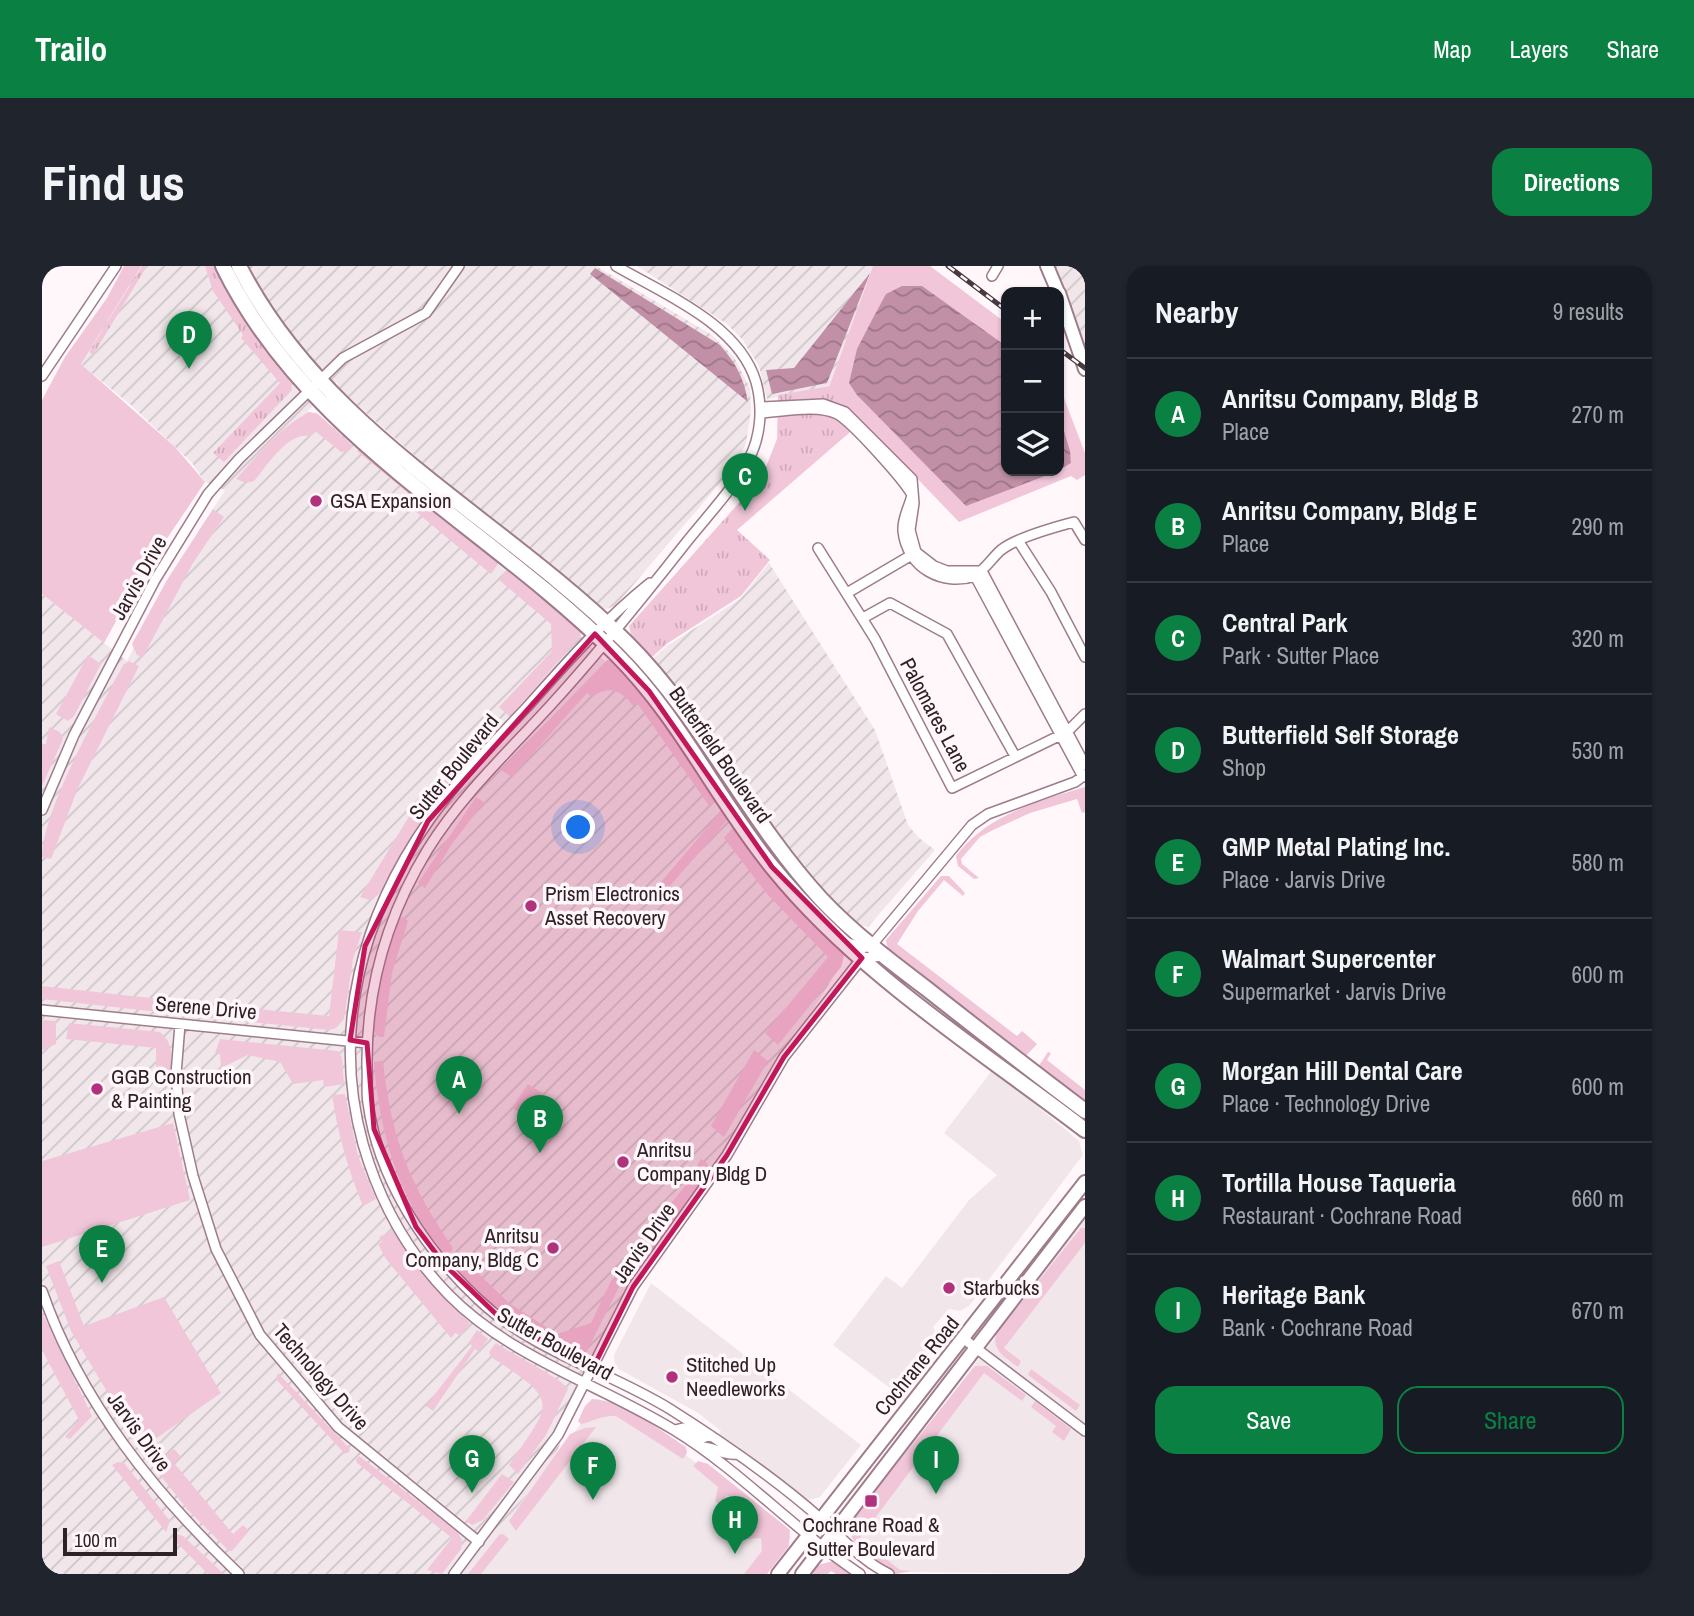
<!DOCTYPE html>
<html lang="en">
<head>
<meta charset="utf-8">
<style>
	body { margin:0; font-family:"Archivo Narrow",sans-serif; background:#20242c; color:#f1f3f6 }
	.controls { position:absolute; right:21px; top:21px; display:grid; overflow:hidden; border-radius:14px; box-shadow:0 2px 5px #0004 }
	.controls button { width:63px; height:63px; display:grid; place-items:center; padding:0; border:0; border-bottom:2px solid #363941; background:#171b24; color:#f1f3f6; font:35px sans-serif }
	.scale { position:absolute; left:21px; bottom:18px; width:114px; box-sizing:border-box; padding-left:7px; border:4px solid #2f2128; border-top:0; font-size:19px; line-height:24px; white-space:nowrap; color:#2f2128; -webkit-text-stroke:5px #fff7fa; paint-order:stroke }
	.you { position:absolute; left:537px; top:562px; width:24px; height:24px; margin:-18px; border:5px solid #fff; border-radius:50%; background:#1a73e8; box-shadow:0 0 0 10px #1a73e833 }
	.badge { display:grid; place-items:center; width:46px; height:46px; border-radius:50%; background:#0b8043; color:#fff; font-size:23px; font-weight:700 }
	.pin { position:absolute; translate:-50% -58px; filter:drop-shadow(0 2px 4px #0008) }
	.pin::after { content:''; position:absolute; top:37px; width:24px; height:21px; background:inherit; clip-path:polygon(0 0,100% 0,50% 100%) }
	.list { margin:0; padding:0; list-style:none }
	h2 { display:flex; justify-content:space-between; align-items:center; height:91px; margin:0; padding:0 28px; font-size:30px }
	h2 small { font-size:23px; font-weight:400; color:#9ea1a6 }
	.list li { display:grid; grid-template-columns:46px 1fr auto; gap:21px; align-items:center; box-sizing:border-box; height:112px; padding:0 28px; border-top:2px solid #363941 }
	.list b { display:block; font-size:26px; white-space:nowrap }
	.list p { margin:0; font-size:23px; white-space:nowrap; color:#9ea1a6 }
	.list em { font-size:23px; font-style:normal; color:#9ea1a6 }
	.actions { display:flex; gap:14px; padding:21px 28px }
	.actions a { flex:1; padding:16px 0; border:2px solid #0b8043; border-radius:21px; text-align:center; font-size:24px; color:#0b8043 }
	.actions .main { background:#0b8043; color:#fff }
	.icon { flex:none; width:38px; height:38px; fill:none; stroke:currentColor; stroke-width:2; stroke-linecap:round; stroke-linejoin:round }
	.map { position:relative; flex:none; width:1043px; height:1308px; overflow:hidden; border-radius:21px }
	header { display:flex; align-items:center; gap:42px; box-sizing:border-box; height:98px; padding:0 35px; background:#0b8043; color:#fff }
	header strong { font-size:33px }
	nav { display:flex; gap:38px; margin-inline-start:auto; font-size:24px }
	.intro { display:flex; align-items:center; justify-content:space-between; box-sizing:border-box; height:168px; padding:0 42px }
	h1 { margin:0; font-size:49px }
	.button { padding:18px 32px; border-radius:21px; background:#0b8043; color:#fff; font-size:24px; font-weight:700 }
	main { display:flex; gap:42px; padding:0 42px }
	aside { flex:1; background:#171b24; border-radius:21px; box-shadow:0 2px 5px #0004 }
	.map>svg:first-child { display:block }
	.built { fill:#f1e7eb }
	.industrial { fill:url(#industrial-furrows) }
	.grass { fill:#f1c6d9 }
	.park { fill:url(#park-tufts) }
	.water { fill:url(#water-waves) }
	.lines { fill:none; stroke-linecap:round; stroke-linejoin:round }
	.minor-casing { stroke:#9f7c8c; stroke-width:12 }
	.secondary-casing { stroke:#9f7c8c; stroke-width:16 }
	.primary-casing { stroke:#9f7c8c; stroke-width:18 }
	.minor { stroke:#fff; stroke-width:9 }
	.secondary { stroke:#fff; stroke-width:12 }
	.primary { stroke:#fff; stroke-width:14 }
	.rail-casing { stroke:#473a40; stroke-width:5 }
	.rail { stroke:#fff7fa; stroke-width:2.5; stroke-dasharray:8; stroke-linecap:butt }
	.marked { fill:#c2185b; fill-opacity:0.2; stroke:#c2185b; stroke-width:5; stroke-linejoin:round }
	.poi-dot { fill:#b2317c; stroke:#fff7fa; stroke-width:2.5 }
	.labels { text-anchor:middle; stroke-width:7; stroke-linejoin:round; paint-order:stroke }
	.poi-label { font-size:21px; fill:#2f2128; stroke:#fff7fa; text-anchor:start }
	.street-label { font-size:21px; fill:#2f2128; stroke:#fff7fa }
</style>
</head>
<body>
<header>
<strong>Trailo</strong>
<nav><a>Map</a><a>Layers</a><a>Share</a></nav>
</header>
<div class="intro"><h1>Find us</h1><a class="button">Directions</a></div>
<main>
<div class="map">
<svg width="1043" height="1308" viewBox="0 0 1043 1308">
	<defs>
		<pattern id="industrial-furrows" width="10" height="10" patternUnits="userSpaceOnUse" patternTransform="scale(1.75)"><rect width="10" height="10" fill="#f1e7eb"/><path d="M-1 1l2-2M0 10L10 0M9 11l2-2" fill="none" stroke="#cfc6ca"/></pattern>
		<pattern id="park-tufts" width="24" height="20" patternUnits="userSpaceOnUse" patternTransform="scale(1.75)"><rect width="24" height="20" fill="#f1c6d9"/><path d="M3 7l-1-3M5 7V3M7 7l1-3M15 17l-1-3M17 17v-4M19 17l1-3" fill="none" stroke="#cfaaba"/></pattern>
		<pattern id="water-waves" width="16" height="10" patternUnits="userSpaceOnUse" patternTransform="scale(1.75)"><rect width="16" height="10" fill="#c190a7"/><path d="M0 5q4-4 8 0t8 0" fill="none" stroke="#9d7588"/></pattern>
	</defs>
	<rect width="100%" height="100%" fill="#fff7fa"/>
	<!-- built -->
	<path class="built" d="M951,803L1037,875L1041,889L927,1040L918,1045L907,1043L891,1061L896,1070L894,1080L857,1129L791,1079L844,1010L860,1022L927,934L955,909L902,867Z
		M1043,953V1308L856,1306L812,1271L869,1182Z
		M609,1017L819,1179L778,1231L767,1234L758,1230L677,1168L679,1165L656,1147L573,1101L572,1089Z
		M554,1138L631,1179L749,1271L722,1308H423Z"/>
	<!-- industrial -->
	<path class="industrial" d="M91,0H554L670,69L692,91L708,122L709,144L704,178L691,202L574,339L565,343L556,341L379,195L298,124L295,116L265,146L274,147L524,355L629,463L799,685L800,697L537,1120L513,1193L423,1308H0V328L85,395L130,307L183,224L163,216L150,197L90,140L34,94Z
		M595,0H831L787,121L725,133L717,100L700,73L685,58Z
		M1013,0H1043V83L1035,55Z
		M727,297L833,464L866,559L877,572L893,584L826,661L817,659L764,606L720,547L654,448L609,394L625,380L698,333Z"/>
	<!-- grass -->
	<path class="grass" d="M82,0H99L39,98L133,181L163,216L95,317L62,377L0,328V134L23,91L65,32Z
		M831,0H888L964,57V205H1017V119L1043,187V209L1035,214L1029,210L917,256L787,121Z
		M267,146L276,148L311,180L306,185L299,186L273,165L268,170C245,166 225,200 212,215L204,217L194,213C216,189 238,161 267,146Z
		M318,182L455,293L456,298L449,308L368,241L367,228L315,185Z
		M171,243L182,251L151,297L101,391L95,389L90,378L125,314Z
		M466,302L536,361L539,369L468,451L457,441L510,385L509,358L457,314Z
		M46,389L59,398L32,450L26,455L14,448Z
		M565,394H573L614,439L676,531L668,541L595,437L591,440C579,424 567,419 550,431L545,427L470,511L459,504Z
		M87,395L97,400L36,522L9,593L0,591C0,545 58,443 81,399Z
		M448,450L459,459L436,484L423,478Z
		M7,461L18,466L21,473L0,520V478H4Z
		M417,485L422,488L424,495L390,537L336,629L328,634L318,631L377,534Z
		M1043,521V546L1040,547L1035,533L988,547L949,565L938,571L919,593L920,598L937,612L932,613L916,600L914,590C944,549 996,535 1043,521Z
		M434,531L442,536L410,578L383,622L376,617Z
		M681,543L687,552L614,636L613,623Z
		M694,558L799,681L802,690L799,701L736,779L723,767L786,691L725,628L682,572Z
		M899,610H907L923,627L921,630L902,614L876,645L855,678L975,770L980,765L995,778L984,790L846,685L844,674Z
		M362,651L366,655L350,707L342,771H337L331,764C336,725 344,689 358,652Z
		M297,664L320,666L311,693L302,753L294,762L287,764L151,750L153,737L287,750Z
		M0,720L126,734V747L0,733Z
		M0,754L14,755V778L0,784Z
		M27,757L118,766C131,776 129,788 129,804L121,808L114,804V782L24,773Z
		M178,773L296,785L300,792L302,818L282,821L281,814L251,818L238,796L206,789L179,802L178,788L173,787Z
		M712,784L726,795L682,871L669,860Z
		M1006,786L1009,787L1005,794L1043,824V838L996,801Z
		M341,795C349,871 367,918 411,982L409,986L402,987C356,933 337,865 332,796Z
		M486,818L500,827L485,851L470,842Z
		M303,828L316,890L334,933L321,940C306,903 296,869 290,829Z
		M131,857L148,934L0,981V895Z
		M659,893L666,898C663,923 624,961 607,980L598,975L644,919Z
		M1039,962H1043V977L962,1082L979,1095L976,1101C963,1091 948,1084 955,1066Z
		M351,964C373,1000 398,1028 428,1057L419,1070L413,1067L409,1072L344,993L336,978L340,976L337,971Z
		M593,983L598,989L580,1015L544,1087L535,1088C509,1076 419,1026 414,997L420,992L467,1037L515,1068L549,1057L569,1015Z
		M17,995L42,1060L122,1031L179,1127L99,1183L29,1065L4,1000Z
		M0,1046L50,1150L28,1173L23,1171L37,1154L0,1084Z
		M435,1064L446,1073L437,1086L433,1083L391,1145L384,1140L430,1080L427,1076Z
		M454,1077C471,1089 518,1111 526,1123L504,1169L476,1208L467,1199C511,1134 518,1136 449,1091L447,1086Z
		M933,1100H945L984,1129L980,1135L942,1107L818,1272L858,1304L869,1305L854,1308C836,1299 801,1278 809,1255Z
		M989,1103L1038,1139L1034,1145L986,1109Z
		M236,1107L308,1183L307,1186L303,1188L234,1113Z
		M550,1133C582,1134 617,1164 644,1181L645,1187L641,1193L574,1150C561,1149 551,1155 539,1158L536,1155L543,1140Z
		M993,1135L1029,1163L1022,1175L1010,1166L1014,1160L989,1141Z
		M554,1161L474,1265L467,1255L528,1168L543,1162Z
		M132,1183L139,1191L132,1197L191,1268L201,1259L207,1265L190,1285H187L146,1244L110,1199Z
		M317,1190L415,1265L420,1274L419,1283L400,1308L385,1304L410,1272L315,1197L314,1193Z
		M656,1195L666,1198L748,1264L747,1280L725,1308H702L720,1285L719,1272L705,1273L697,1268L711,1250L685,1229L677,1238L673,1235L676,1221L651,1200Z
		M76,1196L82,1197L128,1255L124,1266L70,1199Z
		M460,1208L472,1216L441,1254L430,1259L424,1255Z
		M135,1268L141,1270L182,1308H166L130,1272Z
		M461,1268L467,1273L439,1308H426L457,1269Z
		M791,1295L810,1308H794L789,1305L786,1308H769L776,1299Z"/>
	<!-- park -->
	<path class="park" d="M100,0H105L51,89L47,86Z
		M163,0H175L215,73L249,117L250,124L182,196L171,187L238,117L199,72L201,69L171,25Z
		M788,120L822,154L695,264L728,294L699,330L626,377L610,391L589,368L587,360L720,211L735,173L736,129Z"/>
	<!-- water -->
	<path class="water" d="M553,2L678,79C694,97 702,112 706,136L548,8Z
		M828,7L785,117L730,128L724,104L752,102Z
		M860,20H880L964,80V205H1016L924,240L815,129L807,117L815,83L831,52L844,28Z
		M1017,149L1028,185L1029,197L1017,204Z"/>
	<g class="lines">
		<!-- minor casing -->
		<g class="minor-casing">
			<path id="minor" d="M574,0C622,28 697,58 714,116C721,141 719,170 707,193C691,224 664,251 643,278C599,334 555,389 507,441C465,487 419,530 386,583C345,650 324,722 325,801C326,813 324,825 326,837C336,912 382,983 437,1034C491,1085 566,1105 628,1143C680,1176 733,1212 779,1253C801,1273 820,1295 847,1308
				M950,10L956,0
				M0,110L74,0
				M719,141L781,138L803,146L870,213L872,237L868,264L874,286L892,300L905,305H940
				M718,147C740,146 775,138 795,148C809,155 862,214 870,229C867,242 860,252 861,265C865,302 901,321 933,310L1041,511
				M977,276L1009,326L1043,391
				M776,282L833,373L910,522L1025,466L1043,448
				M940,305L1043,499
				M935,308C945,301 950,292 959,284C974,272 1013,261 1032,256L1043,274
				M608,317C563,353 524,397 485,441C451,477 416,513 388,553C320,649 289,763 321,878C337,934 366,987 407,1029C469,1092 557,1118 632,1164C699,1205 753,1265 818,1308
				M805,327L873,287
				M821,352L848,337L905,368L973,490
				M0,544L32,469L113,314L166,228L197,193L301,92L384,47L417,0
				M806,677L821,682L829,680L930,559L946,548L1033,516L1043,509
				M0,744L325,777
				M138,758L134,808L137,848L151,910L174,983L218,1069L296,1161L437,1276
				M0,1025C38,1135 113,1228 197,1308
				M922,1073L1043,1165
				M633,1164L641,1162L659,1173L668,1169
				M658,1181C672,1180 681,1190 694,1188
				M412,1308L516,1169L591,1021L685,889L742,791L820,692L842,690"/>
		</g>
		<!-- secondary casing -->
		<g class="secondary-casing">
			<path id="secondary" d="M1005,0L1016,26
				M1017,27L1043,103
				M736,1308L1043,916
				M760,1308L1043,940"/>
		</g>
		<!-- primary casing -->
		<g class="primary-casing">
			<path id="primary" d="M181,0C265,172 443,257 574,388C639,453 674,532 731,602C816,707 937,783 1043,864
				M197,0C281,166 457,250 585,377C661,453 706,554 779,633C811,667 848,695 885,723C937,764 990,805 1043,845"/>
		</g>
		<!-- minor -->
		<use href="#minor" class="minor"/>
		<!-- secondary -->
		<use href="#secondary" class="secondary"/>
		<!-- primary -->
		<use href="#primary" class="primary"/>
		<!-- rail casing -->
		<g class="rail-casing">
			<path id="rail" d="M906,0L964,44
				M1017,83L1043,102"/>
		</g>
		<!-- rail -->
		<use href="#rail" class="rail"/>
	</g>
	<!-- marked area -->
	<path class="marked" d="M553,368L607,425L730,601L820,692L742,791L685,889L591,1021L551,1102L460,1054L402,998L374,961L332,863L325,777L308,774L323,680L386,555Z"/>
	<!-- markers -->
	<g class="poi-dot">
		<circle cx="274" cy="235" r="7"/>
		<circle cx="489" cy="640" r="7"/>
		<circle cx="55" cy="823" r="7"/>
		<circle cx="581" cy="896" r="7"/>
		<circle cx="511" cy="982" r="7"/>
		<circle cx="907" cy="1022" r="7"/>
		<circle cx="630" cy="1111" r="7"/>
		<rect x="822" y="1228" width="14" height="14" rx="3.5"/>
	</g>
	<g class="labels">
		<!-- poi labels -->
		<g class="poi-label">
			<text x="288" y="242">GSA Expansion</text>
			<text x="503" y="635">Prism Electronics<tspan x="503" dy="24">Asset Recovery</tspan></text>
			<text x="69" y="818">GGB Construction<tspan x="69" dy="24">&amp; Painting</tspan></text>
			<text x="595" y="891">Anritsu<tspan x="595" dy="24">Company Bldg D</tspan></text>
			<text x="497" y="977" text-anchor="end">Anritsu<tspan x="497" dy="24">Company, Bldg C</tspan></text>
			<text x="921" y="1029">Starbucks</text>
			<text x="644" y="1106">Stitched Up<tspan x="644" dy="24">Needleworks</tspan></text>
			<text x="829" y="1266" text-anchor="middle">Cochrane Road &amp;<tspan x="829" dy="24">Sutter Boulevard</tspan></text>
		</g>
		<!-- street labels -->
		<g class="street-label">
			<text transform="translate(97 312) rotate(-61)" y="7">Jarvis Drive</text>
			<text transform="translate(893 449) rotate(62)" y="7">Palomares Lane</text>
			<text transform="translate(678 489) rotate(55)" y="7">Butterfield Boulevard</text>
			<text transform="translate(412 501) rotate(-51)" y="7">Sutter Boulevard</text>
			<text transform="translate(164 742) rotate(5)" y="7">Serene Drive</text>
			<text transform="translate(602 977) rotate(-55)" y="7">Jarvis Drive</text>
			<text transform="translate(513 1078) rotate(29)" y="7">Sutter Boulevard</text>
			<text transform="translate(875 1100) rotate(-51)" y="7">Cochrane Road</text>
			<text transform="translate(279 1111) rotate(49)" y="7">Technology Drive</text>
			<text transform="translate(97 1166) rotate(54)" y="7">Jarvis Drive</text>
		</g>
	</g>
</svg>
<div class="controls">
<button>+</button>
<button>−</button>
<button><svg class="icon" aria-label="layers" viewBox="0 0 24 24"><path d="M12 4l9 5-9 5-9-5zM3 14l9 5 9-5"/></svg></button>
</div>
<div class="scale">100 m</div>
<div class="you"></div>
<div class="pin badge" style="left:417px;top:848px">A</div>
<div class="pin badge" style="left:498px;top:887px">B</div>
<div class="pin badge" style="left:703px;top:245px">C</div>
<div class="pin badge" style="left:147px;top:103px">D</div>
<div class="pin badge" style="left:60px;top:1017px">E</div>
<div class="pin badge" style="left:551px;top:1234px">F</div>
<div class="pin badge" style="left:430px;top:1227px">G</div>
<div class="pin badge" style="left:693px;top:1288px">H</div>
<div class="pin badge" style="left:894px;top:1228px">I</div>
</div>
<aside>
<h2>Nearby<small>9 results</small></h2>
<ul class="list">
<li><span class="badge">A</span><div><b>Anritsu Company, Bldg B</b><p>Place</p></div><em>270 m</em></li>
<li><span class="badge">B</span><div><b>Anritsu Company, Bldg E</b><p>Place</p></div><em>290 m</em></li>
<li><span class="badge">C</span><div><b>Central Park</b><p>Park · Sutter Place</p></div><em>320 m</em></li>
<li><span class="badge">D</span><div><b>Butterfield Self Storage</b><p>Shop</p></div><em>530 m</em></li>
<li><span class="badge">E</span><div><b>GMP Metal Plating Inc.</b><p>Place · Jarvis Drive</p></div><em>580 m</em></li>
<li><span class="badge">F</span><div><b>Walmart Supercenter</b><p>Supermarket · Jarvis Drive</p></div><em>600 m</em></li>
<li><span class="badge">G</span><div><b>Morgan Hill Dental Care</b><p>Place · Technology Drive</p></div><em>600 m</em></li>
<li><span class="badge">H</span><div><b>Tortilla House Taqueria</b><p>Restaurant · Cochrane Road</p></div><em>660 m</em></li>
<li><span class="badge">I</span><div><b>Heritage Bank</b><p>Bank · Cochrane Road</p></div><em>670 m</em></li>
</ul>
<div class="actions"><a class="main">Save</a><a>Share</a></div>
</aside>
</main>
</body>
</html>
